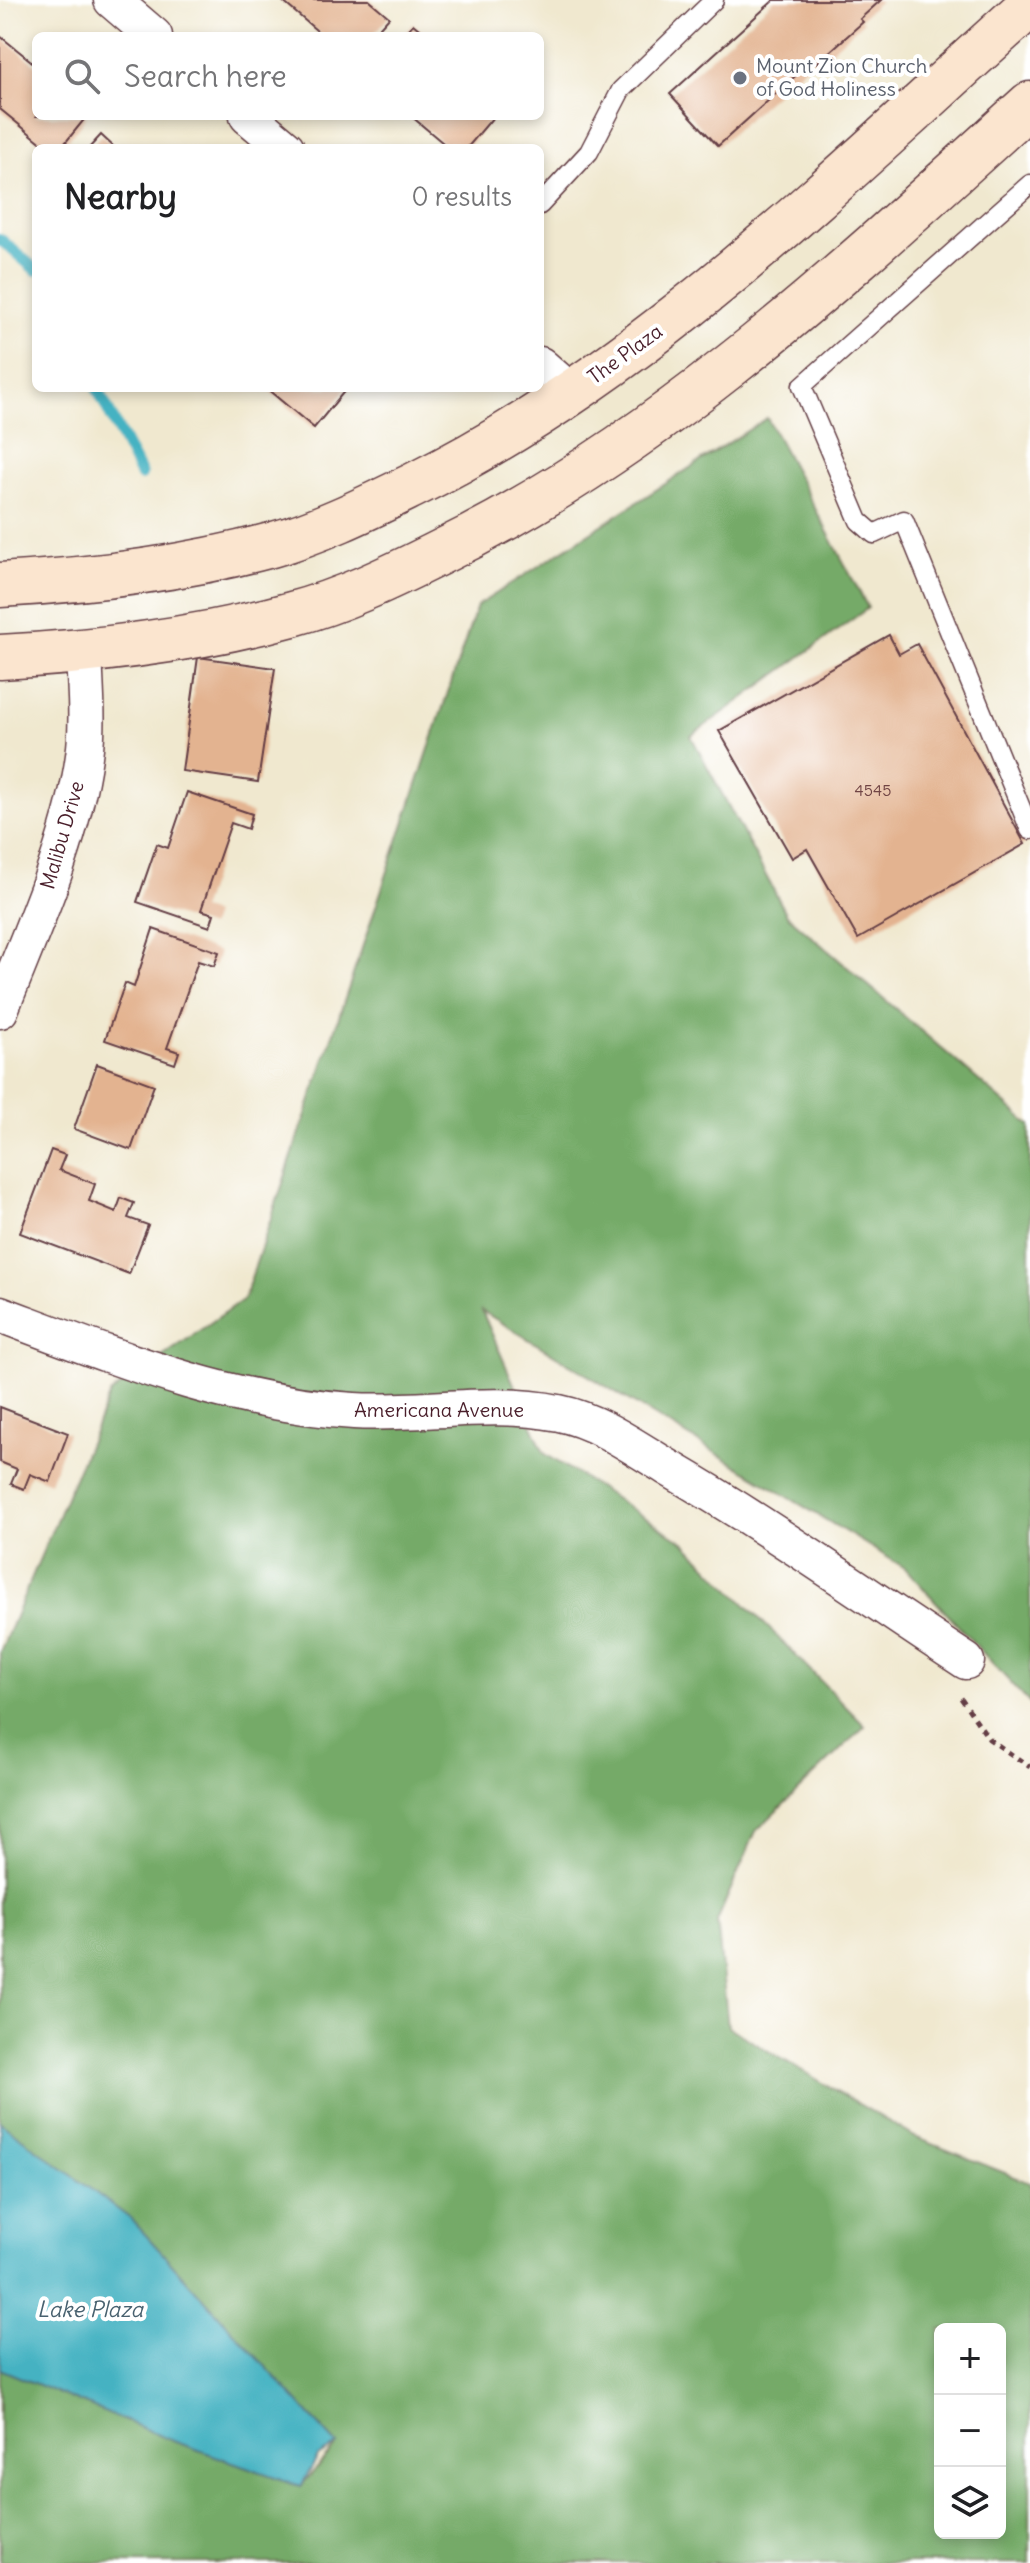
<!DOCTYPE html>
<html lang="en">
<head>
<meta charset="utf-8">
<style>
	body { margin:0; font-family:Delius,sans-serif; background:#f6f6f6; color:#202124 }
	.controls { position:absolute; right:24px; bottom:24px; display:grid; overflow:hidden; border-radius:12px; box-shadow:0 4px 12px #0003 }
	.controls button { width:72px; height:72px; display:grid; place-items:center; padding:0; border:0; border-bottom:2px solid #e0e0e0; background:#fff; color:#202124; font:40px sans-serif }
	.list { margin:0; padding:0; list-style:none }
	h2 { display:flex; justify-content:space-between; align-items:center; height:104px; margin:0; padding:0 32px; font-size:34px }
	h2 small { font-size:26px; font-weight:400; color:#757577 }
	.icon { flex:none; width:44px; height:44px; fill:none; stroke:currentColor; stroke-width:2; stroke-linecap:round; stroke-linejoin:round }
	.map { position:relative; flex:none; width:1030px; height:2563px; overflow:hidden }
	.search { position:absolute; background:#fff; box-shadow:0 4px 12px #0003; left:32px; top:32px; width:512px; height:88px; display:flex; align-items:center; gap:20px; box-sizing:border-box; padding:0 28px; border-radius:12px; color:#757577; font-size:30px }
	.panel { position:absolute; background:#fff; box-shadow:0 4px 12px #0003; left:32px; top:144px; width:512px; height:248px; border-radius:12px }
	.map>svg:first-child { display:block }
	.forest { fill:#74aa67; stroke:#5f6449; stroke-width:2; fill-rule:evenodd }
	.water { fill:#45b2c2; stroke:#486876; stroke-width:2 }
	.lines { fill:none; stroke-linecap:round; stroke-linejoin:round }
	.stream { stroke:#45b2c2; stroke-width:12 }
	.building { fill:#e3b390 }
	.lane-casing { stroke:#633d44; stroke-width:21 }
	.street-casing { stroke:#633d44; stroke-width:39 }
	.secondary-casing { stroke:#633d44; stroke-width:47 }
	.path { stroke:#633d44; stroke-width:5; stroke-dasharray:6 6; stroke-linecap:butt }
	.lane { stroke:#fff; stroke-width:18 }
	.street { stroke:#fff; stroke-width:36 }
	.secondary { stroke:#fbe5cf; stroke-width:44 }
	.worship-dot { fill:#6b7280; stroke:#fff; stroke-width:3 }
	.labels { text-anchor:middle; stroke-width:8; stroke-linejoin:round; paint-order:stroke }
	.number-label { font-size:16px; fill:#704444 }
	.worship-label { font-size:20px; fill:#5b616d; stroke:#fff; text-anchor:start }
	.street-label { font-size:20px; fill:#4a1f2b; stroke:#fff }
	.water-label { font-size:22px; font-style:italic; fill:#48616f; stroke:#fff }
</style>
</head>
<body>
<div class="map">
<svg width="1030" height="2563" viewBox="0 0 1030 2563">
	<rect width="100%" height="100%" fill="#fff"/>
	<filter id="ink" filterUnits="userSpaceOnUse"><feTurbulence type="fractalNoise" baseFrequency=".0125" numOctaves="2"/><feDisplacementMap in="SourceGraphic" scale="16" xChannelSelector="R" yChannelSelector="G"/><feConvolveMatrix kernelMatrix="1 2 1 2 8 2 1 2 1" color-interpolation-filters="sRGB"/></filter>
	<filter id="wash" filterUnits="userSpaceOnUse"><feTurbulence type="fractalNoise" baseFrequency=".006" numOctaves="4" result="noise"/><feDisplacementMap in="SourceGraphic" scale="32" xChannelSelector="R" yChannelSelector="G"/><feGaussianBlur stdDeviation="1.8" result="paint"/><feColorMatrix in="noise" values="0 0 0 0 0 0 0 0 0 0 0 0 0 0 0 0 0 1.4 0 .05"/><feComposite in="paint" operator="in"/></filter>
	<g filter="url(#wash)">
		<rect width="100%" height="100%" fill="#f0e8cf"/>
		<!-- forest -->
		<path class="forest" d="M767,418L868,608L691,736L787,915L1030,1125V1704L905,1568L482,1311L544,1453L685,1543L865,1726L756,1831L717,1921L728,2027L915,2137L1030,2183V2563H0V2369L176,2442L301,2486L337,2445L132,2220L0,2122V1652L110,1394L244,1299L477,606ZM940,2329H1000V2533H940Z"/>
		<!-- water -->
		<path class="water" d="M0,2122L132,2220L337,2445L318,2457L301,2486L176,2442L0,2369Z"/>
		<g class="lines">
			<!-- stream -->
			<path class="stream" d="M0,239L36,270
				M97,388L141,475"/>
		</g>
		<g id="blocks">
			<!-- building -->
			<path class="building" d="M281,0H369L389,17L372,36H323Z
				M774,0H881L860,19L863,22L817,63L814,59L718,146L670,94Z
				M413,24L424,33L403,36Z
				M0,36L36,65V116H87L61,148H42L44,145L0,109Z
				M411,116H494L467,148H449Z
				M101,135L115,148H89Z
				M266,388H347L314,428Z
				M889,635L899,654L917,644L1025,844L858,939L807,849L792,858L719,731Z
				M198,657L275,668L258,782L182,771Z
				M187,792L252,814L248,829L231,823L201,910L214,914L210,927L137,902L157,844L168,848Z
				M153,929L219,952L214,966L198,961L167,1048L179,1052L175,1064L105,1040L125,983L134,987Z
				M97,1064L154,1085L131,1150L74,1129Z
				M51,1150L65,1155L59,1170L95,1184L89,1201L116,1212L121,1198L134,1203L128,1218L148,1225L129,1274L20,1233Z
				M0,1407L68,1433L50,1482L30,1474L24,1489L11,1484L17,1469L0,1462Z"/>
		</g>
	</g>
	<g filter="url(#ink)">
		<use href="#blocks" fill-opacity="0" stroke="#633d44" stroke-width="2"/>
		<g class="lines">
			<!-- lane casing -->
			<g class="lane-casing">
				<path id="lane" d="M1030,184L802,386L859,521L874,534L904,520L1030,830
					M540,205L589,152L621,90L714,0"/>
			</g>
			<!-- street casing -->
			<g class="street-casing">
				<path id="street" d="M112,0L154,36
					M248,116L286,148
					M540,365L572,393
					M0,1010C32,929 72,843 84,756C89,722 85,686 84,652
					M0,1314C115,1357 230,1404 354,1411C422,1415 492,1399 559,1413C598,1421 634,1447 667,1467C770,1527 867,1596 966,1661"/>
			</g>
			<!-- secondary casing -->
			<g class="secondary-casing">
				<path id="secondary" d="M0,585C91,580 183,569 271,545C319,532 367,508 412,486C648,370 836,179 1030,5
					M0,657C98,652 197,640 292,614C341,601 391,577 437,554C662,445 846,271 1030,104"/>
			</g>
			<!-- path -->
			<path class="path" d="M961,1698L989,1739L1030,1767"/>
			<!-- lane -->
			<use href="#lane" class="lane"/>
			<!-- street -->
			<use href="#street" class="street"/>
			<!-- secondary -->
			<use href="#secondary" class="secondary"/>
		</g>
	</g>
	<!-- markers -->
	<circle class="worship-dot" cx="740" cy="78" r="8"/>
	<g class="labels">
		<!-- number labels -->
		<g class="number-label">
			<text x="873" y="796">4545</text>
		</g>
		<!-- worship labels -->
		<g class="worship-label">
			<text x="756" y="73">Mount Zion Church<tspan x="756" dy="23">of God Holiness</tspan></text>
		</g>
		<!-- street labels -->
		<g class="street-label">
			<text transform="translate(625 354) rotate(-36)" y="7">The Plaza</text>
			<text transform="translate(62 835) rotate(-74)" y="7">Malibu Drive</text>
			<text x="439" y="1417">Americana Avenue</text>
		</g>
		<!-- water labels -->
		<g class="water-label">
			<text x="90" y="2317">Lake Plaza</text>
		</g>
	</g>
</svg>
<div class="controls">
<button>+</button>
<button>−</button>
<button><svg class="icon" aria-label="layers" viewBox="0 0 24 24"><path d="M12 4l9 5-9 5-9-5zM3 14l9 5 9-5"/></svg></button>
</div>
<div class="search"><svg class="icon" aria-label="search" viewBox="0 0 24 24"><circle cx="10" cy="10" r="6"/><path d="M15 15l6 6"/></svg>Search here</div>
<section class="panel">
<h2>Nearby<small>0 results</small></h2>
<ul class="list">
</ul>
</section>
</div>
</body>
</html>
